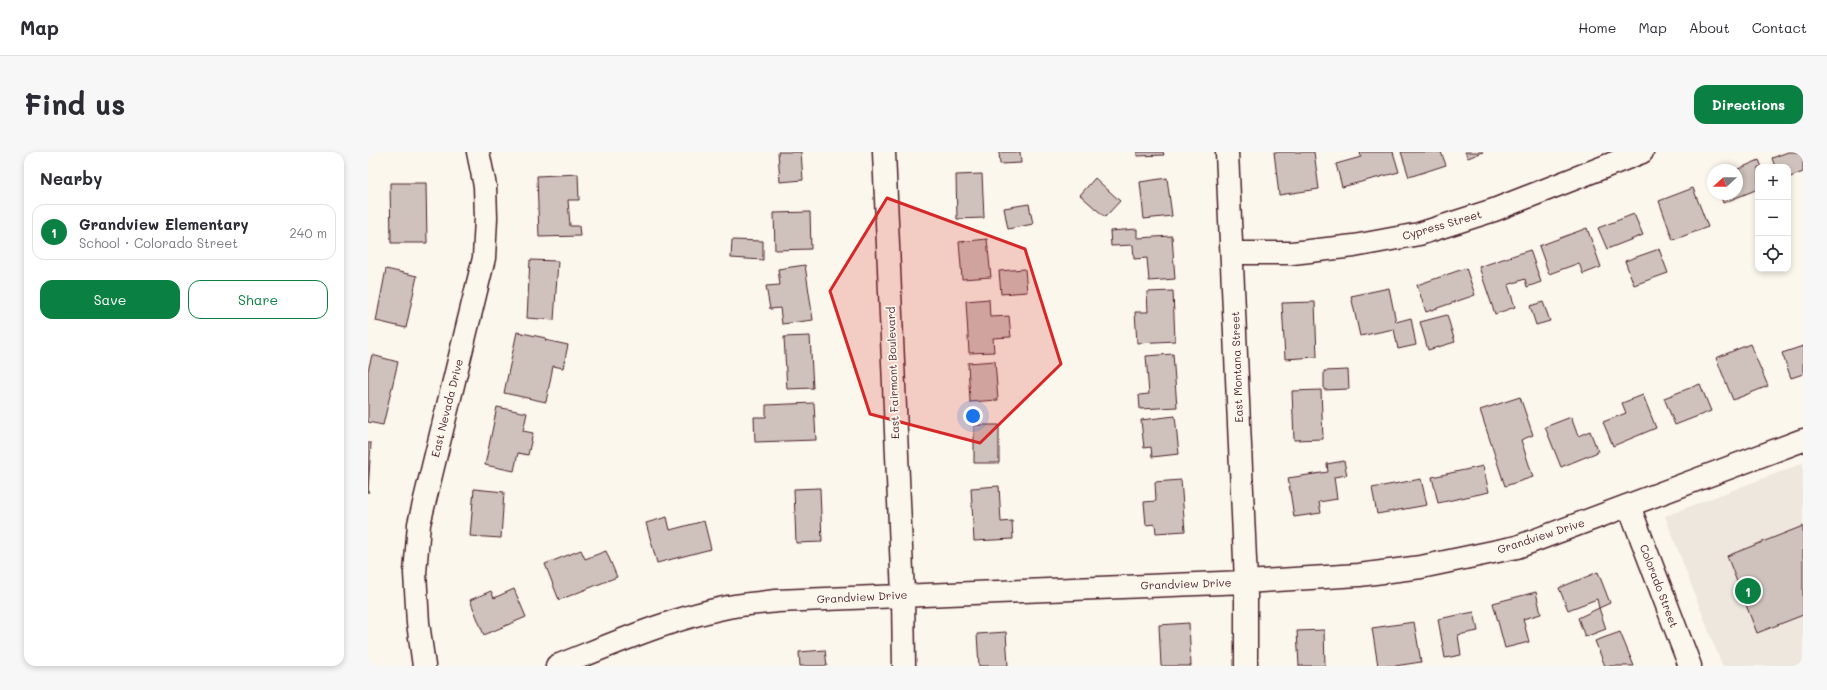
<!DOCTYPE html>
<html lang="en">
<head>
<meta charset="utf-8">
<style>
	body { margin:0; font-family:Mali,sans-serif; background:#f7f7f7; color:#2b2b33 }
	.controls { position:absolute; right:12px; top:12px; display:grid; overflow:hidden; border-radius:8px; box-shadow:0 2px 6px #0003 }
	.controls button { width:36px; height:36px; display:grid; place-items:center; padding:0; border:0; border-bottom:1px solid #e1e1e2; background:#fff; color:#2b2b33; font:20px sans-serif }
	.compass { position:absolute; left:1339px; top:12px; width:36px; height:36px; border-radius:50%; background:#fff; box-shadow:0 2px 6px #0003; rotate:249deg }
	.you { position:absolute; left:605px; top:264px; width:14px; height:14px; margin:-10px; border:3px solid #fff; border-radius:50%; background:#1a73e8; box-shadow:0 0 0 6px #1a73e833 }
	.badge { display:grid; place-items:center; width:26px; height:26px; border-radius:50%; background:#0b8043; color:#fff; font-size:13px; font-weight:700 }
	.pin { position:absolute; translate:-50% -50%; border:2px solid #fff; box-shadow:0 1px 4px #0006 }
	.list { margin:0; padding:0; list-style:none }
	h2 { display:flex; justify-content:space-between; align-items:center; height:52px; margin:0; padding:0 16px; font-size:17px }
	h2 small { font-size:13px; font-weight:400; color:#7c7c81 }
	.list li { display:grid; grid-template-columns:26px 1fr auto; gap:12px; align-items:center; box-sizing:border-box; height:56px; margin:0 8px 8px; padding:0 8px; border:1px solid #e1e1e2; border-radius:12px }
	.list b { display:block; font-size:15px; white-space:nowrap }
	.list p { margin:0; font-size:13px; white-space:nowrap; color:#7c7c81 }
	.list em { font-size:13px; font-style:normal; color:#7c7c81 }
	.actions { display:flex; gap:8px; padding:12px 16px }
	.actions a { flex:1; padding:9px 0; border:1px solid #0b8043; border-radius:12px; text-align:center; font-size:14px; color:#0b8043 }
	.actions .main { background:#0b8043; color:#fff }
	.icon { flex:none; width:22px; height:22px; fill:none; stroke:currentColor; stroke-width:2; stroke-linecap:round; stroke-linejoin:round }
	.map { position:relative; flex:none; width:1435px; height:514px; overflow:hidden; border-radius:12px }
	header { display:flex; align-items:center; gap:24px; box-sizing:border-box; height:56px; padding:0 20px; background:#fff; border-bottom:1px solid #e1e1e2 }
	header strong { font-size:19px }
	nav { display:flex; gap:22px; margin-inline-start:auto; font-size:14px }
	.intro { display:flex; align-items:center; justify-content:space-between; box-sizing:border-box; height:96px; padding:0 24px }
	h1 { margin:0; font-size:28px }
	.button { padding:10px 18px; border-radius:12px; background:#0b8043; color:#fff; font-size:14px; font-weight:700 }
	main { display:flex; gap:24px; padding:0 24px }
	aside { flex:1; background:#fff; border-radius:12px; box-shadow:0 2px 6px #0003 }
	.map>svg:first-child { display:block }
	.built { fill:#eee7de }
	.building { fill:#cfc2bc; stroke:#4a1f2b }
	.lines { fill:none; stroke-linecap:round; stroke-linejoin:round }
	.minor-casing { stroke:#4a1f2b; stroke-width:25 }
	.minor { stroke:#fbf7ec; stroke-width:22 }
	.marked { fill:#d62828; fill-opacity:0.2; stroke:#d62828; stroke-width:3; stroke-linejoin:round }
	.labels { text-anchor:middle; stroke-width:3.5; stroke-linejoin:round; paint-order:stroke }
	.street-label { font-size:11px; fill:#4a1f2b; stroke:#fbf7ec }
</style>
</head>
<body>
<header>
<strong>Map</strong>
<nav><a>Home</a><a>Map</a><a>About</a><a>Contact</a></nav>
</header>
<div class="intro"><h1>Find us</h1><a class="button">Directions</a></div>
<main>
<aside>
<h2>Nearby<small></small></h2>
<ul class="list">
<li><span class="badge">1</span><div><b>Grandview Elementary</b><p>School · Colorado Street</p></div><em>240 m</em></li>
</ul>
<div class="actions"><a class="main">Save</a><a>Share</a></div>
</aside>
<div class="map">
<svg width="1435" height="514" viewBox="0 0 1435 514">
	<rect width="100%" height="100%" fill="#fbf7ec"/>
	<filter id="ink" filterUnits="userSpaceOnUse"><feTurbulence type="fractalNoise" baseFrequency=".025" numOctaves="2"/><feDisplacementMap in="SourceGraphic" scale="8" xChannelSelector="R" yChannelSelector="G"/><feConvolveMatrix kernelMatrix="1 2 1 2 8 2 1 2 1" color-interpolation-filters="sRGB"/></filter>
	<g filter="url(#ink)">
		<!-- built -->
		<path class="built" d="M1435,311V514H1354L1297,364Z"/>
		<!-- building -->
		<path class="building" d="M410,0H433L435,28L412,30Z
			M631,0H652L653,11L632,12Z
			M769,0H795L796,3L769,4Z
			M906,0H946L951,37L911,43Z
			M992,0H1025L1031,20L974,35L968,12L993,5Z
			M1033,0H1073L1078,13L1041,25Z
			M1097,0H1115L1100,6Z
			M1420,0H1435V20L1420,26V15H1407L1404,6Z
			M1391,8L1394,15H1390V37L1355,51L1352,42H1369V18H1368Z
			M210,22L211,48H200L202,74H211L212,84L171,85L169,24Z
			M614,22L616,66L589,67L588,23Z
			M727,26L752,49L737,65L712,43Z
			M799,26L804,64L776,67L772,30Z
			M22,31H58L59,91H23Z
			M1325,36L1340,75L1305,88L1291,49Z
			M661,52L665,72L640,77L636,56Z
			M442,60L443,97L407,98L406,61Z
			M1266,62L1275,83L1239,97L1230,76Z
			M1219,76L1233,115L1215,122L1211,111L1181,122L1171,94Z
			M769,77V86L804,84L807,127L781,129L779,106L766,107L765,93L743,94L742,79Z
			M619,87L623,125L594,127L591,90Z
			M364,88L395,89V108L363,106Z
			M1291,97L1300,121L1266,133L1257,109Z
			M1162,98L1173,130L1159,135L1157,127L1140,133L1147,155L1127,162L1111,115Z
			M162,108L190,109L186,168L159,166Z
			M437,113L445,168L414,172L412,156L402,157L398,134L412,133L410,117Z
			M1098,116L1107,143L1058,160L1049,133Z
			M18,117L49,124L38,176L8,169Z
			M657,117L659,140L633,142L631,119Z
			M1021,136L1028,170L1043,166L1048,193L1030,197L1026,177L992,184L983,144Z
			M805,139L807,189L769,191L767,160H780L779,140Z
			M621,147L622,165L641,164L643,185L625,186L626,200L601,201L598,149Z
			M947,150L949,205L917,207L914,151Z
			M1175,150L1182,169L1168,173L1162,154Z
			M1079,163L1087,190L1060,198L1052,170Z
			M149,180L178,186L177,188L200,193L195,216L185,214L178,250L136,241Z
			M442,184L445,236L419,237L416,185Z
			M1382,192L1400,234L1365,248L1348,206Z
			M1435,194V222L1423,226L1414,201Z
			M805,202L809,255L772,257L771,243L781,242L778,204Z
			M4,203L30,210L15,273L0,270V219Z
			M627,209L630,248L602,250L600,211Z
			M980,218L981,237L956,238V219Z
			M1332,232L1343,259L1307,273L1296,246Z
			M953,238L955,287L926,288L924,239Z
			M1275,243L1288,276L1245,294L1235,270L1258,261L1254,251Z
			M1152,245L1165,283L1153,288L1165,325L1137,334L1112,258Z
			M446,251L448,288L387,290L386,265H398V253Z
			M129,255L159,261L155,279L165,281L160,303L150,301L146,319L117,313Z
			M807,264L811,302L784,305L783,295L776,296L773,268Z
			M1203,265L1210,284L1222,279L1230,300L1193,315L1177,275Z
			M606,273H631V311H606Z
			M0,291H3L0,341Z
			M976,309L979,323L966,325L969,347L951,350L953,361L926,365L920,326L960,320L959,312Z
			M1115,314L1121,340L1070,351L1064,325Z
			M1053,327L1059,353L1009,362L1004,336Z
			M813,328L817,379L788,381L787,372L778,373L776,350L788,349L787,330Z
			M631,334L633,370L644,369L645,387L606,389L603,336Z
			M452,336L454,390L428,391L426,337Z
			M106,337L136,340L133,386L102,384Z
			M299,365L302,378L336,369L343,397L289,411L278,371Z
			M1435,374V463L1389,481L1359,404Z
			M213,398L217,407L238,399L249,425L191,448L177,412Z
			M1230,420L1242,451L1231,456L1229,447L1200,458L1191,436Z
			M146,437L158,465L116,483L102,448L123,439L126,446Z
			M1168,440L1173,462L1155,467L1161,490L1137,496L1125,451Z
			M1231,456L1238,477L1217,485L1210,466Z
			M1106,460L1110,479L1090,483L1093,503L1077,506L1070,467Z
			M1046,470L1053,510L1027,514H1010L1004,476Z
			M821,471L823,514H793L791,473Z
			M956,478L957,514H931L929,479Z
			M638,480L640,514H611L609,482Z
			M1252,480L1266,514H1237L1227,489Z
			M457,498L459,514H432L431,500Z"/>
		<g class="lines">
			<!-- minor casing -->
			<g class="minor-casing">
				<path id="minor" d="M516,0L535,443L536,514
					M859,0L878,430V514
					M864,101H924L986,94L1051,82L1126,58L1274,0
					M1261,354L1322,514
					M56,514L50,471L47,421L51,372L116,106L118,66L117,34L110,0
					M189,514C245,492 301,467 360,455C376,452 393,451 409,449L878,430L991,423L1053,415L1149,395L1435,288"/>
			</g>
			<!-- minor -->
			<use href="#minor" class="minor"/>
		</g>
	</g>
	<!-- marked area -->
	<path class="marked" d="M519,46L657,97L693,212L612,291L502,262L462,139Z"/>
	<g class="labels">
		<!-- street labels -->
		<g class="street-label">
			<text transform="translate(1074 73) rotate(-16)" y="4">Cypress Street</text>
			<text transform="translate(869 215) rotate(-92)" y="4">East Montana Street</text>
			<text transform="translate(525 221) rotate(-92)" y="4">East Fairmont Boulevard</text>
			<text transform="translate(79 256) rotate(-76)" y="4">East Nevada Drive</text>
			<text transform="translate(1173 384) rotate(-18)" y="4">Grandview Drive</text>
			<text transform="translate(818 432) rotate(-2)" y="4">Grandview Drive</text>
			<text transform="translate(1291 434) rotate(69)" y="4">Colorado Street</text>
			<text transform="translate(494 445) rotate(-3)" y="4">Grandview Drive</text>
		</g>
	</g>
</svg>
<div class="controls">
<button>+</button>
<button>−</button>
<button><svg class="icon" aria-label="locate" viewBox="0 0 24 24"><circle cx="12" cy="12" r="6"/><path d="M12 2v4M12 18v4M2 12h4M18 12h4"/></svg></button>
</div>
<svg class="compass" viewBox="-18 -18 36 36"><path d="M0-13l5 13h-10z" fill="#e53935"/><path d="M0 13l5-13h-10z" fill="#7c7c81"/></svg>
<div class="you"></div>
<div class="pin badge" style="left:1380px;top:439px">1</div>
</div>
</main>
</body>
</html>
